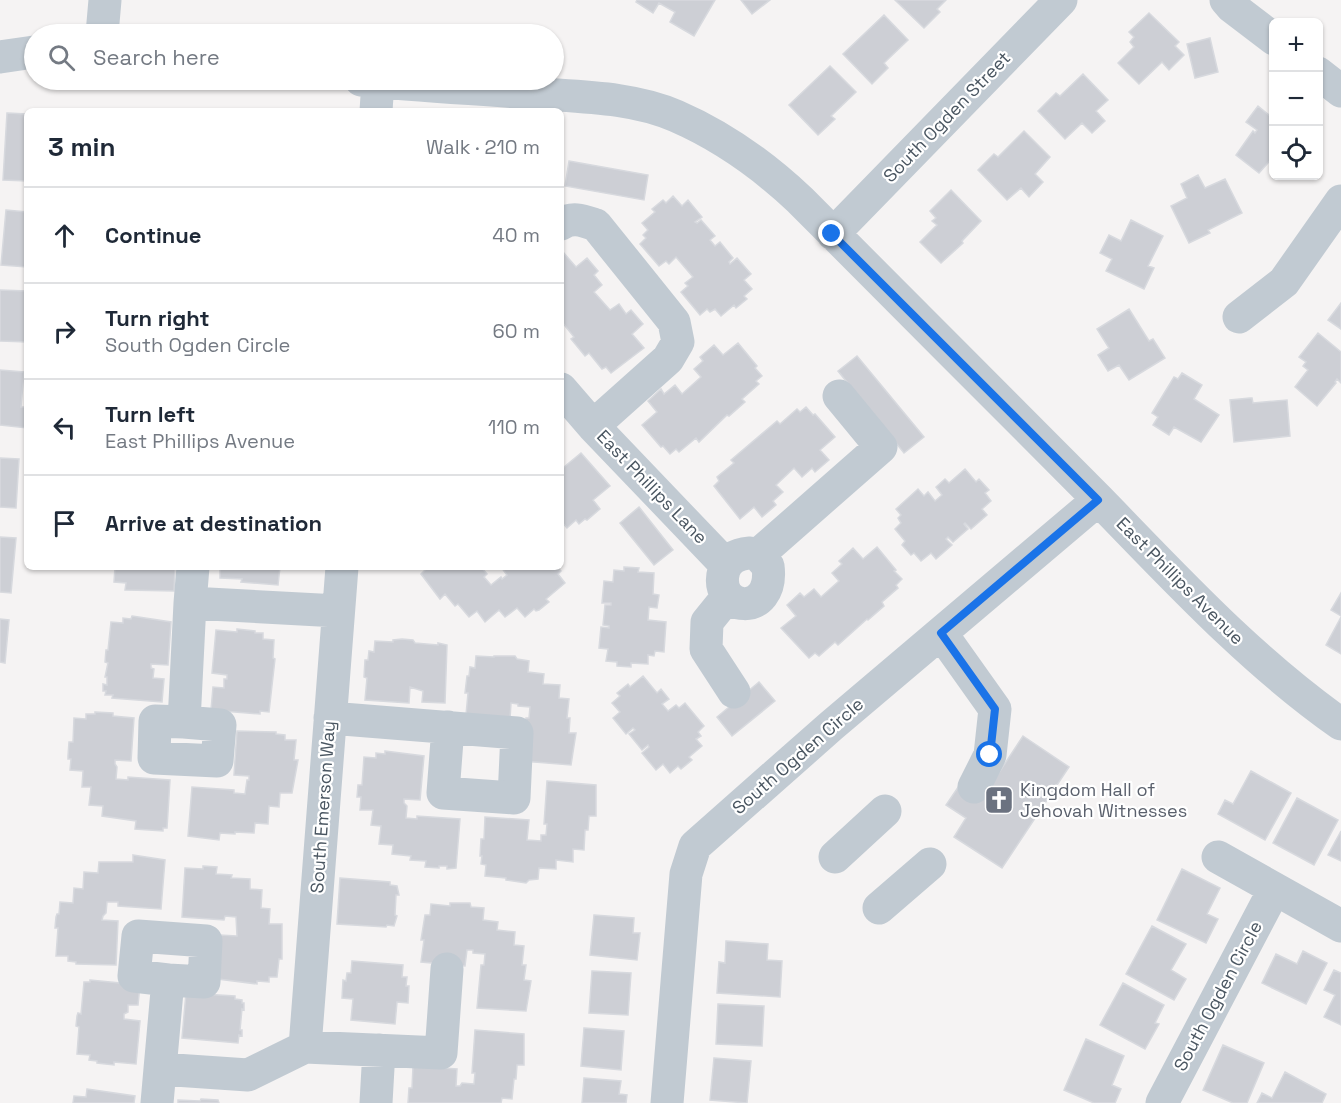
<!DOCTYPE html>
<html lang="en">
<head>
<meta charset="utf-8">
<style>
	body { margin:0; font-family:"Space Grotesk",sans-serif; background:#f2f2f3; color:#1f2937 }
	.controls { position:absolute; right:18px; top:18px; display:grid; overflow:hidden; border-radius:9px; box-shadow:0 2px 4px #0004 }
	.controls button { width:54px; height:54px; display:grid; place-items:center; padding:0; border:0; border-bottom:2px solid #e0e1e3; background:#fff; color:#1f2937; font:30px sans-serif }
	.stop { position:absolute; width:18px; height:18px; margin:-14px; border:4px solid #1a73e8; border-radius:50%; background:#fff }
	.stop.end { background:#1a73e8; border-color:#fff; box-shadow:0 2px 6px #0008 }
	.list { margin:0; padding:0; list-style:none }
	h2 { display:flex; justify-content:space-between; align-items:center; height:78px; margin:0; padding:0 24px; font-size:26px }
	h2 small { font-size:20px; font-weight:400; color:#747a83 }
	.list li { display:grid; grid-template-columns:39px 1fr auto; gap:18px; align-items:center; box-sizing:border-box; height:96px; padding:0 24px; border-top:2px solid #e0e1e3 }
	.list b { display:block; font-size:22px; white-space:nowrap }
	.list p { margin:0; font-size:20px; white-space:nowrap; color:#747a83 }
	.list em { font-size:20px; font-style:normal; color:#747a83 }
	.icon { flex:none; width:33px; height:33px; fill:none; stroke:currentColor; stroke-width:2; stroke-linecap:round; stroke-linejoin:round }
	.map { position:relative; flex:none; width:1341px; height:1103px; overflow:hidden }
	.search { position:absolute; background:#fff; box-shadow:0 2px 4px #0004; left:24px; top:24px; width:540px; height:66px; display:flex; align-items:center; gap:15px; box-sizing:border-box; padding:0 21px; border-radius:33px; color:#747a83; font-size:22px }
	.panel { position:absolute; background:#fff; box-shadow:0 2px 4px #0004; left:24px; top:108px; width:540px; height:462px; border-radius:9px }
	.map>svg:first-child { display:block }
	.building { fill:#cdcfd5; stroke:#d7d9de; stroke-width:1.5 }
	.lines { fill:none; stroke-linecap:round; stroke-linejoin:round }
	.minor { stroke:#c1cad2; stroke-width:33 }
	.route { stroke:#1a73e8; stroke-width:8 }
	.labels { text-anchor:middle; stroke-width:4.5; stroke-linejoin:round; paint-order:stroke }
	.street-label { font-size:18px; fill:#4a5661; stroke:#fff }
	.worship-label { font-size:18px; fill:#5b616d; stroke:#fff; text-anchor:start }
</style>
</head>
<body>
<div class="map">
<svg width="1341" height="1103" viewBox="0 0 1341 1103">
	<rect width="100%" height="100%" fill="#f5f3f3"/>
	<!-- building -->
	<path class="building" d="M637,0H715L694,36L670,22L675,12L659,3L653,13L636,2Z
		M741,0H770L752,14Z
		M895,0H946L937,9L940,12L924,28Z
		M1149,13L1179,42L1175,46L1184,55L1169,70L1162,62L1139,84L1118,63L1134,47L1130,42L1134,37L1129,32Z
		M884,15L908,40L884,63L888,68L872,84L843,54Z
		M1210,38L1218,72L1195,78L1187,44Z
		M830,66L856,92L831,116L835,119L818,135L789,105Z
		M1083,74L1108,100L1096,111L1105,121L1092,133L1082,123L1065,139L1038,111L1056,93L1060,96Z
		M1258,106L1269,115L1272,110L1274,111V156L1259,173L1236,155L1253,131L1255,133L1257,130L1246,122Z
		M7,113L27,114V181L3,180Z
		M1024,131L1050,157L1035,174L1043,182L1029,197L1021,188L1007,200L978,170L994,154L998,157Z
		M569,161L648,175L644,200L565,186Z
		M1198,175L1205,188L1225,179L1242,213L1208,230L1210,233L1189,243L1171,206L1187,198L1181,184Z
		M951,190L981,221L962,241L963,243L941,263L920,242L937,225L932,221L936,218L930,211Z
		M673,196L682,206L688,200L702,217L695,222L697,223L701,220L715,236L710,240L715,246L720,242L733,258L729,262L730,264L737,258L751,274L744,280L752,289L744,296L747,299L736,308L734,305L721,316L715,309L710,312L707,309L700,315L681,292L688,286L685,283L693,277L676,257L669,264L666,261L659,266L640,244L646,238L643,235L648,230L642,223L655,212L652,209L663,200L666,203Z
		M6,210L27,212V267L1,265Z
		M1131,220L1163,236L1148,266L1154,268L1144,289L1106,271L1112,259L1100,253L1109,235L1121,241Z
		M563,252L576,267L587,258L598,271L594,275L602,285L594,292L610,310L619,304L626,314L631,310L643,324L632,334L644,348L611,373L606,367L602,369L589,353L585,356L571,339L574,337L562,322L561,324V254Z
		M0,290L27,291V342L0,341Z
		M1341,303V329L1328,320Z
		M1129,309L1149,341L1153,339L1165,358L1129,380L1119,365L1108,371L1098,355L1109,348L1097,329Z
		M1318,333L1341,352V383L1337,379L1335,382L1336,383L1317,406L1295,387L1308,370L1303,366L1306,362L1299,357Z
		M738,343L757,366L755,368L762,376L756,381L759,384L742,399L745,402L729,416L727,415L699,442L696,438L679,452L676,449L670,454L663,446L661,447L642,425L657,412L648,401L661,389L664,394L675,385L682,394L701,377L694,369L703,361L700,357L714,345L723,355Z
		M857,356L924,437L904,453L838,371Z
		M0,370L24,372L21,407H27V428L0,425Z
		M1182,373L1202,385L1194,399L1219,415L1201,442L1174,427L1169,435L1153,425L1158,417L1152,413L1174,377L1178,379Z
		M1250,398H1252L1253,403L1287,400L1290,436L1234,442L1230,400Z
		M806,407L813,415L815,414L835,437L820,450L829,460L815,472L812,468L802,477L794,468L776,485L783,492L773,501L776,505L762,517L754,507L740,519L714,486L719,481L717,477L734,463L731,460L777,421L780,424L797,409L800,412Z
		M581,453L610,486L593,500L600,509L587,520L585,519L579,524L576,520L567,528L561,521V463L564,467Z
		M0,458L19,459L16,508L0,507Z
		M965,469L976,482L979,479L989,490L985,493L991,501L982,509L987,515L971,529L965,523L964,524L968,529L953,542L948,537L946,539L952,545L936,559L931,553L921,561L914,553L911,555L902,545L905,541L895,529L901,523L898,518L901,515L896,509L918,489L924,496L928,492L935,501L942,495L936,487L945,479L949,483Z
		M639,507L673,550L654,565L620,523Z
		M0,537L16,538L11,593L0,592Z
		M877,547L896,570L894,571L902,579L896,585L898,588L882,602L884,606L868,620L867,619L838,645L835,642L819,656L815,653L809,658L781,628L796,616L787,605L800,593L804,597L814,589L821,597L839,581L832,573L842,564L839,561L853,548L863,559Z
		M115,567H175L174,591L125,590L126,583L114,582Z
		M220,567H280L278,585L241,582L242,579L220,578Z
		M428,567H481L487,574L484,577L491,585L501,577L502,579L507,575L501,567H557L561,571L558,574L565,583L546,599L549,602L539,610L536,611L534,609L525,617L517,608L505,617L499,610L485,622L477,611L469,617L458,604L455,606L445,594L440,599L421,574Z
		M624,567L639,568L638,572L654,573L653,594L659,595L657,608L649,607L648,620L666,622L664,652L655,651L654,656L648,655V664L631,663V667L617,666V662L606,661L608,649L599,648L601,627L609,628V626L603,625L605,605H611V603H602L604,581L613,582L614,570L624,571Z
		M1341,593V616L1331,610Z
		M132,616L171,622L168,665L151,664V668L154,669L153,678L164,679L162,702L112,698L113,695H105L106,691H103V684L107,685V677H105L108,663L105,662L106,650H108L111,622L123,623V618L131,619Z
		M1341,617V654L1326,645Z
		M0,619L9,620L5,663L0,662Z
		M237,629L255,631V633H263V639L274,640L273,658L275,659L269,712L260,711V714L211,710L213,687L224,688V679H227V675L212,673L216,630L237,632Z
		M402,639L413,640L415,643L438,645V643L447,645L445,703L422,702L423,691L410,687L409,703L365,700L367,678L364,677L365,660H368L369,651L374,652L375,641L393,642V640Z
		M476,656L494,657V656H515L517,659L529,661L528,672L544,674L543,684L560,685L559,698L569,699L567,718H570L569,733H576L571,765L522,761L526,718H529L530,707L518,706V704L511,703L510,719L466,715L468,693H465L467,676H469L470,667L475,668Z
		M643,676L657,693L661,689L669,699L662,704L668,711L676,705L679,708L685,703L704,726L698,732L701,736L696,739L702,746L689,757L692,760L681,769L678,766L670,773L663,764L656,770L642,753L649,747L648,745L642,750L629,734L635,730L633,728L626,734L613,718L620,712L612,703L620,696L617,693L628,684L630,687Z
		M759,682L775,701L732,736L717,717Z
		M95,712L113,713V716L134,718L131,761L115,760V764L117,767L116,779L128,780V777L170,780L167,828H163V831L135,829L136,821L102,816L103,806L89,805L91,787H82L83,771L70,770L71,759H68V756L69,742H73L74,718L86,719V714H95Z
		M237,731L276,732V734L285,735V740H296L294,760H298L292,793H280L279,807L269,806L268,824L255,823L254,833L235,832V834L220,833L219,840L188,836L192,787L234,790V793L245,794L247,780H249V776L234,775Z
		M1023,736L1069,767L1002,868L954,837L966,818L946,805L963,780L985,794Z
		M385,751L424,756L420,800L404,799V803L407,806L406,818L417,819V816L460,819L456,868L447,869V866H439V868L425,867L426,861L410,860L411,856L392,854L393,845L379,844L381,826L371,825L373,810H360L361,797H357L358,785H362L364,757L376,758V753L385,754Z
		M1251,771L1291,793L1265,840L1218,814L1225,800L1233,804Z
		M547,781L596,785V816H589L588,830H585L584,850L573,849V862L556,860V869L539,868L538,879L529,880L526,883L506,880V878L485,876L486,865L481,864L482,856H480L481,839H484L485,817L529,820L527,840L541,841V835H546L547,824H544Z
		M1297,798L1338,820L1314,865L1273,843Z
		M1341,831V861L1328,855Z
		M133,855L165,860L161,909L118,906V902H107L106,913L103,916L102,920L118,921L116,965L76,964V962L68,961V956H56L58,928H55L56,917L57,914H59L60,902L73,903L74,888L83,889L84,872L98,873L99,862H133Z
		M203,866L217,867L216,874L232,875L231,878L250,879V889L262,890L261,908L270,909L269,924H282V959H279L277,977H269V982L257,981V984L218,979L220,935L237,936L236,917L225,916L224,920L182,917L185,868L203,869Z
		M1182,869L1220,888L1207,914L1218,919L1206,943L1157,920Z
		M340,878L390,882V885L397,886L399,895H396L395,915L397,916L394,926L387,925L386,927L337,924Z
		M450,903H470L471,907L484,908L483,920L498,922L497,930L515,932L514,945L524,946L522,965H526L524,980L531,981L526,1011L477,1008L481,965H484L485,954L473,953V950H467L465,966L421,962L424,940H421L425,915H430L431,904L450,906Z
		M594,915L634,918L633,933H640L637,960L590,955Z
		M1152,926L1186,944L1171,970L1186,979L1174,1000L1126,974Z
		M726,941L768,944L767,960L782,961L780,997L717,993L719,962L725,963Z
		M1303,951L1327,963L1306,1004L1262,983L1276,954L1297,964Z
		M352,961L403,965L402,977H407L406,986H409L408,1003L397,1002L395,1024L351,1020L353,999L342,998L343,980L346,981L347,973H351Z
		M1334,970L1341,973V1025L1324,1017L1335,995L1324,990Z
		M592,971L631,973L628,1015L589,1013Z
		M90,980L140,985L138,1005H128V1012L124,1014V1019L140,1021L136,1064L114,1062V1065L97,1063V1061L89,1060L90,1055L77,1054L79,1027L76,1026L77,1016L78,1013L81,1014L84,982H90Z
		M1123,983L1164,1005L1155,1023L1159,1024L1145,1049L1100,1025Z
		M186,993L235,996V999L242,1000V1003H244V1010L242,1009L240,1030H242V1036L239,1035L238,1043L182,1038Z
		M718,1004L764,1006L762,1046L716,1044Z
		M584,1028L624,1031L621,1070L581,1066Z
		M475,1030L524,1034V1065H517L516,1079H514L512,1099L502,1098L501,1103H408L409,1088H412L413,1066L457,1069L456,1086H460L462,1083L474,1084L475,1073H472Z
		M1086,1039L1124,1056L1112,1085L1121,1089L1115,1103H1094L1064,1090Z
		M1223,1045L1264,1063L1247,1103H1233L1203,1090Z
		M714,1058L751,1061L747,1103L710,1100Z
		M1285,1072L1326,1094L1322,1103H1257L1262,1093L1272,1098Z
		M584,1078L621,1081L619,1094L627,1095L626,1103H582Z
		M87,1089L135,1096L134,1103H73L74,1096L86,1097Z
		M201,1099L218,1100L219,1103H178V1100L200,1101Z"/>
	<g class="lines">
		<!-- minor -->
		<path class="minor" d="M1226,0L1232,7L1274,39
			M102,34L105,0
			M0,57L34,52
			M1318,73L1341,91
			M361,80C421,86 482,89 542,94C586,97 635,98 676,116C722,136 764,166 800,200C899,300 999,399 1098,499C1175,578 1250,660 1341,724
			M376,111L378,81
			M561,224C573,216 584,221 596,225L674,322L678,342L668,359L593,426
			M833,234L1061,0
			M1239,317L1284,282L1341,201
			M561,389L593,426L726,565
			M750,553L758,555L768,566C775,619 712,612 724,570C728,558 738,554 750,553Z
			M758,555L881,447L839,396
			M193,567L190,603L338,611
			M728,596L707,622L706,649L734,692
			M941,633L995,709L990,755L974,787
			M330,718L517,733L514,798L443,793L448,727
			M184,722L155,721L154,758L217,761L220,725L184,722L190,603
			M835,857L885,811
			M1218,857L1341,926
			M879,908L930,864
			M168,980L134,976L138,936L206,941L204,982L168,980L160,1069L248,1075L305,1047L441,1053L447,969
			M305,1047L342,567
			M157,1103L160,1069
			M376,1103L379,1050
			M667,1103L686,874L695,846L831,726L1098,500
			M1162,1103L1274,890"/>
	</g>
	<g class="lines">
		<!-- route -->
		<path class="route" d="M832,234L1098,500L941,633L995,709L990,755"/>
	</g>
	<!-- icons -->
	<defs>
		<g id="church-square" transform="scale(1.5)"><rect x="-9" y="-9" width="18" height="18" rx="4" fill="#6b7280" stroke="#fff"/><path d="M-1.2-6h2.4v3.5h3.3v2.4h-3.3V6h-2.4V-.1h-3.3v-2.4h3.3Z" fill="#fff"/></g>
	</defs>
	<g fill-rule="evenodd">
		<use href="#church-square" x="999" y="800"/>
	</g>
	<g class="labels">
		<!-- street labels -->
		<g class="street-label">
			<text transform="translate(947 117) rotate(-46)" y="6">South Ogden Street</text>
			<text transform="translate(652 487) rotate(46)" y="6">East Phillips Lane</text>
			<text transform="translate(1180 581) rotate(45)" y="6">East Phillips Avenue</text>
			<text transform="translate(798 756) rotate(-41)" y="6">South Ogden Circle</text>
			<text transform="translate(323 807) rotate(-86)" y="6">South Emerson Way</text>
			<text transform="translate(1218 996) rotate(-62)" y="6">South Ogden Circle</text>
		</g>
		<!-- worship labels -->
		<g class="worship-label">
			<text x="1020" y="796">Kingdom Hall of<tspan x="1020" dy="21">Jehovah Witnesses</tspan></text>
		</g>
	</g>
</svg>
<div class="controls">
<button>+</button>
<button>−</button>
<button><svg class="icon" aria-label="locate" viewBox="0 0 24 24"><circle cx="12" cy="12" r="6"/><path d="M12 2v4M12 18v4M2 12h4M18 12h4"/></svg></button>
</div>
<div class="stop" style="left:990px;top:755px"></div>
<div class="stop end" style="left:832px;top:234px"></div>
<div class="search"><svg class="icon" aria-label="search" viewBox="0 0 24 24"><circle cx="10" cy="10" r="6"/><path d="M15 15l6 6"/></svg>Search here</div>
<section class="panel">
<h2>3 min<small>Walk · 210 m</small></h2>
<ul class="list">
<li><svg class="icon" aria-label="ahead" viewBox="0 0 24 24"><path d="M12 20V5M6 11l6-6 6 6"/></svg><div><b>Continue</b></div><em>40 m</em></li>
<li><svg class="icon" aria-label="right" viewBox="0 0 24 24"><path d="M7 20v-9h11M14 6l5 5-5 5"/></svg><div><b>Turn right</b><p>South Ogden Circle</p></div><em>60 m</em></li>
<li><svg class="icon" aria-label="left" viewBox="0 0 24 24"><path d="M17 20v-9H6M10 6l-5 5 5 5"/></svg><div><b>Turn left</b><p>East Phillips Avenue</p></div><em>110 m</em></li>
<li><svg class="icon" aria-label="arrive" viewBox="0 0 24 24"><path d="M6 21V4h12l-3 4 3 4H6"/></svg><div><b>Arrive at destination</b></div></li>
</ul>
</section>
</div>
</body>
</html>
